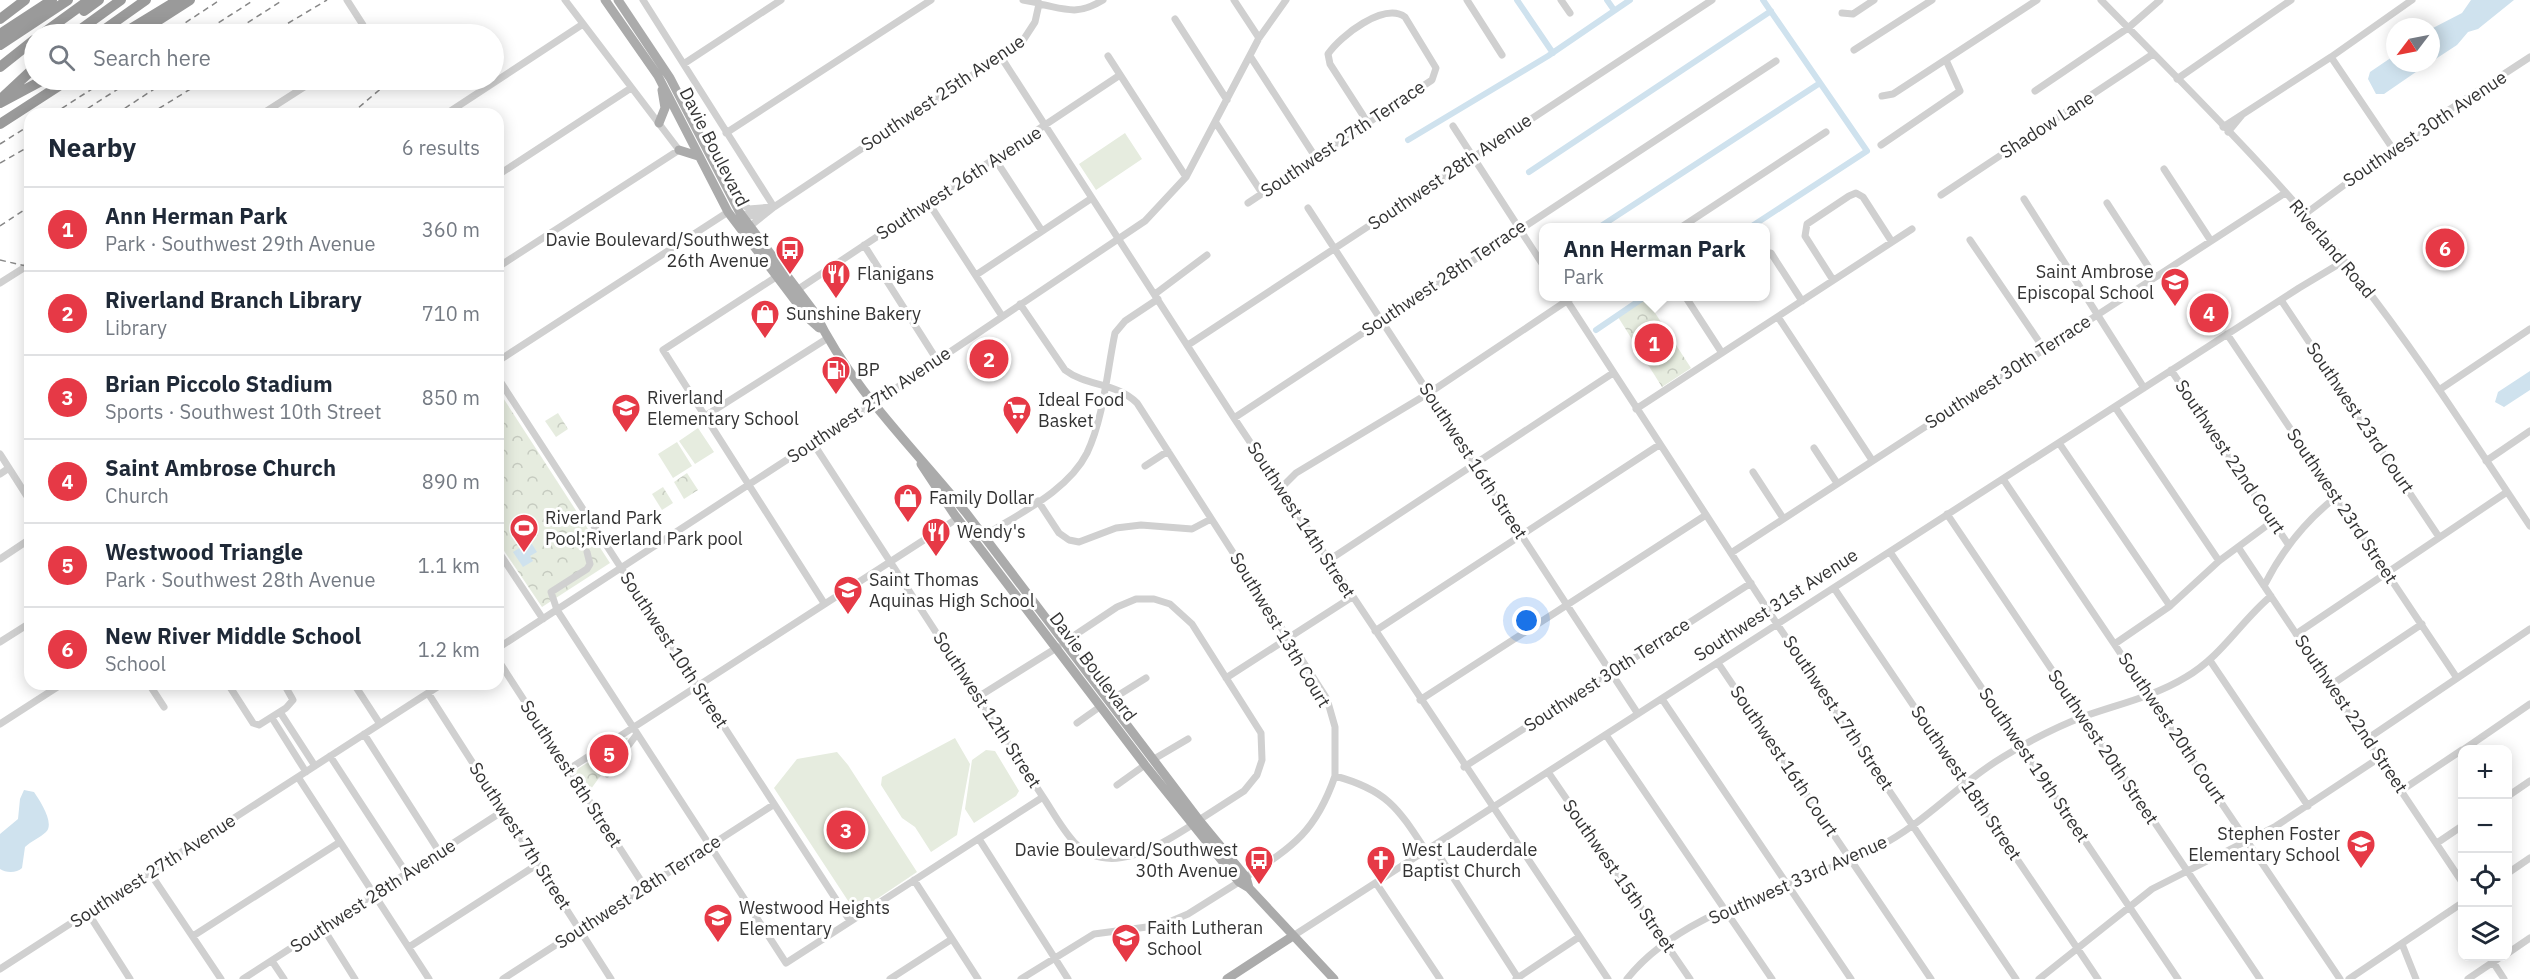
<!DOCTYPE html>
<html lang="en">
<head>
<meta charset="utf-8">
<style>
	body { margin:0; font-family:"IBM Plex Sans",sans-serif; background:#f2f2f3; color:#1f2937 }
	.controls { position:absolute; right:18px; bottom:18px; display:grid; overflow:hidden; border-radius:12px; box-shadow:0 3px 15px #0003 }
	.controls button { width:54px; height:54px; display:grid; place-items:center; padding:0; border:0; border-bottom:2px solid #e0e1e3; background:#fff; color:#1f2937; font:30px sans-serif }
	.compass { position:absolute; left:2386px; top:18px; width:54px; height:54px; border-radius:50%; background:#fff; box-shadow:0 3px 15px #0003; rotate:238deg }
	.you { position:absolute; left:1527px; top:621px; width:21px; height:21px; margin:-15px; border:4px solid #fff; border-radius:50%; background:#1a73e8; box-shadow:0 0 0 9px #1a73e833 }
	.badge { display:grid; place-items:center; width:39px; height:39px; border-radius:50%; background:#e63946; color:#fff; font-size:20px; font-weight:700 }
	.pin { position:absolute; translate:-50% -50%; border:3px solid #fff; box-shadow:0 2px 6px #0006 }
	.popup { position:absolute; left:1539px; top:223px; width:231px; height:78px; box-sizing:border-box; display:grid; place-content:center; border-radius:12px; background:#fff; filter:drop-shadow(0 2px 4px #0005); font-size:20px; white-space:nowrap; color:#747a83 }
	.popup b { font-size:22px; color:#1f2937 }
	.popup::after { content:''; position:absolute; left:50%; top:100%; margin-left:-12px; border:12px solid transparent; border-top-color:#fff }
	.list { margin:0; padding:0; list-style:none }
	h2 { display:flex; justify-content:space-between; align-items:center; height:78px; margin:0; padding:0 24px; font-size:26px }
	h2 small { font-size:20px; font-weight:400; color:#747a83 }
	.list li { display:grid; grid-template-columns:39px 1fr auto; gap:18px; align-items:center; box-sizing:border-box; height:84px; padding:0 24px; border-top:2px solid #e0e1e3 }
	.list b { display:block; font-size:22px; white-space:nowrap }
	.list p { margin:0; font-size:20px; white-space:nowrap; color:#747a83 }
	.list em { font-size:20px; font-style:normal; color:#747a83 }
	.icon { flex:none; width:33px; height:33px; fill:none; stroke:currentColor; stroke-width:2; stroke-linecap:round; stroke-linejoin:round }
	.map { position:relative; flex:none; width:2530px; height:979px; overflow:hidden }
	.search { position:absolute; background:#fff; box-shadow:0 3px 15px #0003; left:24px; top:24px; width:480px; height:66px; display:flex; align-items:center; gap:15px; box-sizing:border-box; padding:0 21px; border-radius:33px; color:#747a83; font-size:22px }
	.panel { position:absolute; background:#fff; box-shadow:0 3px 15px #0003; left:24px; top:108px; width:480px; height:582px; border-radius:18px }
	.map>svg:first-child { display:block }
	.forest { fill:url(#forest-crowns) }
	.pitch { fill:#e6ecdf }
	.water { fill:#cfe2ee }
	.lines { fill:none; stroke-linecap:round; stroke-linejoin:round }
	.canal { stroke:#cfe2ee; stroke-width:6 }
	.minor { stroke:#d0d0d0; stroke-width:7 }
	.major { stroke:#ababab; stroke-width:9 }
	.highway { stroke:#9a9a9a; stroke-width:10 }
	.rail { stroke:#888; stroke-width:1.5; stroke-dasharray:6 4.5; stroke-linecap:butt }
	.labels { text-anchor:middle; stroke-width:6; stroke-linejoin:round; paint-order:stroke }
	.street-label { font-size:18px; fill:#333; stroke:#fff }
	.poi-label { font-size:18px; fill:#333; stroke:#fff; text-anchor:start }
</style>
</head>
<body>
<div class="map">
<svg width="2530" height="979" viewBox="0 0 2530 979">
	<defs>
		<pattern id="forest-crowns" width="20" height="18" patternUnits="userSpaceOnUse" patternTransform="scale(1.5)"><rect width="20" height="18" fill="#e6ecdf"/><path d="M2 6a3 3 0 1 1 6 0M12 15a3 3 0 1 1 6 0" fill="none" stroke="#c6cbc0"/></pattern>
	</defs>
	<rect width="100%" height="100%" fill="#fff"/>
	<!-- forest -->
	<path class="forest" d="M1646,299L1691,368L1662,387L1618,317Z
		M498,390L610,563L542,607L498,542Z
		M558,413L568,429L556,437L545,421Z
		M687,473L698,490L684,499L674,482Z
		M663,487L673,503L662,510L652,494Z
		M626,738H628L588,793L576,774V770Z"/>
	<!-- pitch -->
	<path class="pitch" d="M1125,133L1142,159L1096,190L1079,164Z
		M698,428L714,452L695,464L679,441Z
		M677,442L692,466L673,478L658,454Z
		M955,738L970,764L957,835L931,852L915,827L902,818L881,785L882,777Z
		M986,750L995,751L1019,791L1016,796L974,823L965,809L972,760Z
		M837,752L848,765L917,872L856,913L774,788L797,759Z"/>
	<!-- water -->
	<path class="water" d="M2471,0H2514L2478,29L2468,32L2457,45L2431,62V29L2462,13Z
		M2395,55V63H2429L2384,94H2376L2368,79L2370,72Z
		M2530,371V390L2504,407L2495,402L2498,392Z
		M530,541L537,552L530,556L533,561L523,567L513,552Z
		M24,790L34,792C40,801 55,823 46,832C40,838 31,841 25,847L22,868C17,873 6,873 0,869V834L18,819L20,799Z"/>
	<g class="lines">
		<!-- canal -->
		<path class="canal" d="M1517,0L1553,53
			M1607,0L1614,10
			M1408,140L1548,56L1630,0
			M1529,172L1771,11
			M1598,228L1820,83
			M1749,228L1867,151L1763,0
			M1596,330L1646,296"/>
		<!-- minor -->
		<path class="minor" d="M347,0L363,25L366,34
			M643,0L774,207
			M1023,0L1039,3
			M1234,0L1259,38
			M1467,0L1502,55
			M1561,0L1570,13
			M2101,0C2187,88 2277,176 2354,273C2418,354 2473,441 2530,526
			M1842,13L1853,14L1874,0
			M1175,19L1227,100
			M1854,50L1932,0
			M1108,56L1186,177
			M1250,56L1316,158
			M1001,57L1234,418L1608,979
			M2331,57L2393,149
			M685,63L781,0
			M2177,79L2291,0
			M2035,91L2128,28L2160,0
			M1882,96L1893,94L2037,0
			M262,114L315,80
			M446,114L583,24
			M1216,123L1262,193
			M1453,126L1543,265
			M2223,127L2331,57L2412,0
			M2228,132L2242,115
			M726,133L931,0
			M1881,145L1960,91L1946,60
			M995,159L1042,231
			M2164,169L2211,241
			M498,175L631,88
			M1941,195L2153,54
			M736,199L749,209L772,207
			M2024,199L2144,388
			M928,202L1002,316
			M1248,203L1432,80L1436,68L1405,17C1384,2 1340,36 1328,54L1330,64L1368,123
			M2107,203L2155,277
			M1308,208L1638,714
			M740,213L750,216L764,214
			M2305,214L2393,149L2418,138L2429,123L2530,57
			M749,227L774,207L1022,42L1035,22L1039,4C1066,9 1077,16 1103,0
			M1680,228L1826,132
			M1970,240L2044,349
			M864,245L937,360
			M1765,253H1771L1802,301
			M498,267L679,150L565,0
			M976,275L1092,198
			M776,277L663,350L824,603
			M1833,280L1805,236L1807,224L1849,196L1856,193L1863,197L1892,242
			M0,283L30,264
			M797,290L1120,75
			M1155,294L1207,255
			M1564,296L1777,624L2016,979
			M1685,296L1722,353
			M2281,300L2439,537
			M1020,304L1065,370C1087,387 1116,382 1137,403L1327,699L1335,727V776C1387,790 1398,808 1426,851
			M1778,317L1872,460
			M2227,334L2457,678
			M1188,345L1712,0
			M498,361L728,212
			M2171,370L2288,544
			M498,378L850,921
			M2439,390L2530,329
			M2115,407L2219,561
			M1636,409L1912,229
			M705,416L828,338
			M1234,418L1776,61
			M813,443L1043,797C1053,812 1062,829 1074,842C1109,879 1160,845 1192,825
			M2059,443L2170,606
			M1814,448L1837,483
			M0,454L30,501
			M2486,461L2530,431
			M1145,466L1168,451
			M1753,472L1783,518
			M0,474L9,468
			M2003,479L2340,979
			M1281,488L1296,473L1429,393L1574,296
			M1038,501L1059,533L1069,540L1079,542L1116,528L1141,525L1192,529L1211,519
			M1947,514L2260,979
			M984,536C1018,514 1068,491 1087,453C1104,417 1107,371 1115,333L1125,321L1158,299
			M2238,547L2462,882
			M498,551L543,619
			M587,552L590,564L587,569L551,592L557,610L786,963L1043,797
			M1890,552L2178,979
			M1731,553L2285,193
			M0,559L30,539
			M1329,560L1613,373
			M2264,586C2282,550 2304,522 2336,497
			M1834,588L2098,979
			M1375,631L1659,445
			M2296,634L2507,492
			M1066,641L1117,607L1136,599H1154L1170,604L1192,624L1261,733L1262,760L1257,775L1244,791L1199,820
			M0,642L30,623
			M2116,643L2170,606L2219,561L2273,521
			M498,648L874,403L1145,221L1186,177L1259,38L1286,0
			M498,660L645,887
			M2211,662L2308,806
			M1718,663L1931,979
			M1226,678L1352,597
			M149,684L164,707
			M228,684L253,723L259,725L286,708L293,700L284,684
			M354,684L380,724
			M2331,685L2422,624
			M428,693L611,979
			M978,697L1058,647
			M1662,699L1851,979
			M1420,700L1706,515
			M1109,701L1146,678
			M280,712L315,766
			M272,718L306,772
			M1077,723L1101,706
			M0,724L62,684
			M364,734L440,853
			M1606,735L1772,979
			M2367,739L2530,629
			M2463,750L2530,704
			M330,756L407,874
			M1154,759L1188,739
			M1464,767L1751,583
			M569,769L958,518
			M1548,772L1690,979
			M607,774L637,734
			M298,777L429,979
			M1117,785L1145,765
			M2402,790L2462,750
			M2508,796L2530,781
			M979,839L1068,979
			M2437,843L2462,826
			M1433,846L1518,978
			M150,873L221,979
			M2508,873L2530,858
			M1246,877C1294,846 1316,831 1335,776
			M914,880L978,979
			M1376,883L1440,979
			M88,913L130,979
			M323,928L355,979
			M193,936L340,842
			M1293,936L2299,288L2344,261
			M2402,944L2416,979
			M409,947L538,864
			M2508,953L2530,938
			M272,961L284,979
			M2493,962L2504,979
			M0,969L442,684
			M243,979L503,811
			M503,979L773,805
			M890,979L952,939
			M1021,979L1094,934L1162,925L1188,914L1239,882
			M1516,979L1579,937
			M1627,979C1682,908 1801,886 1878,847C1924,824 1959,783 2003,757C2029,741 2056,727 2085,716C2119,704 2155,696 2186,677C2222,656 2240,622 2271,596
			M2039,979L2152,889L2276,826L2379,758
			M2349,979L2462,903
			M2468,979L2502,956"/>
		<!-- major -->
		<path class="major" d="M605,0L658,76L728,212L809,319L819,328
			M618,0L670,78L740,213L815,313C852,390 915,449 967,514L1199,820L1246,877L1249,888
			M659,123L665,108L662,90
			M679,150L698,156
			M921,464L954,514L1145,765L1239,882L1249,888L1334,979
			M1227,979L1293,936"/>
		<!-- highway -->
		<path class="highway" d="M84,11L99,0
			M0,19L25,0
			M0,34L52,0
			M42,34L89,0
			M74,34L121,0
			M98,34L146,0
			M122,34L178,0
			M137,34L190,0
			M0,45L68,0
			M0,67L34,40
			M4,96L34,68
			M0,103L43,80
			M0,124L68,80"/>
		<!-- rail -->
		<path class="rail" d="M168,34L220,0
			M201,34L254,0
			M230,34L283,0
			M270,34L327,0
			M53,114L106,80
			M79,114L132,80
			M116,114L168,80
			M150,114L205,80
			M351,114L391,80
			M0,144L30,125
			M0,163L30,146
			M0,226L30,206
			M0,260L30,267"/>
	</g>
	<!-- icons -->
	<defs>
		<g id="bus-pin" transform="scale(1.5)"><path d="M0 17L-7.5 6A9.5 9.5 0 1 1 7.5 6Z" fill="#e63946" stroke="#fff"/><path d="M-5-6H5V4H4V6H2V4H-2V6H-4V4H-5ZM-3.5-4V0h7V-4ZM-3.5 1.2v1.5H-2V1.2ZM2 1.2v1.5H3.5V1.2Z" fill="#fff"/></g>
		<g id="restaurant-pin" transform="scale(1.5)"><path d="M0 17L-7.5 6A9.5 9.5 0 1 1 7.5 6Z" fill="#e63946" stroke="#fff"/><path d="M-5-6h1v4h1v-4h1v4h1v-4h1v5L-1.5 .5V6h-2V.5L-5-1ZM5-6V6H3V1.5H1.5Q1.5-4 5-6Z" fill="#fff"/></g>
		<g id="school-pin" transform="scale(1.5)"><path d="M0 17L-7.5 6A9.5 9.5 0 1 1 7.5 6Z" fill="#e63946" stroke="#fff"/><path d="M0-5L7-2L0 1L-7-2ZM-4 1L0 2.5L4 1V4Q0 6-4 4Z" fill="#fff"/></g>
		<g id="shop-pin" transform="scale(1.5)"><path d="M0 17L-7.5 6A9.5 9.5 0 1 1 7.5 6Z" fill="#e63946" stroke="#fff"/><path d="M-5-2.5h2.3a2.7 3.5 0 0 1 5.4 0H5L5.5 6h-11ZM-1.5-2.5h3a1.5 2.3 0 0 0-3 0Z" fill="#fff"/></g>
		<g id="fuel-pin" transform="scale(1.5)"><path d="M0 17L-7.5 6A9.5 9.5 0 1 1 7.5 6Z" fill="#e63946" stroke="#fff"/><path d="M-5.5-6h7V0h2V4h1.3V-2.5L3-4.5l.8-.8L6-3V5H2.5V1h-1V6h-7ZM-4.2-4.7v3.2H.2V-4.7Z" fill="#fff"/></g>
		<g id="supermarket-pin" transform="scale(1.5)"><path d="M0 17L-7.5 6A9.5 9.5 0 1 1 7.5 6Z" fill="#e63946" stroke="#fff"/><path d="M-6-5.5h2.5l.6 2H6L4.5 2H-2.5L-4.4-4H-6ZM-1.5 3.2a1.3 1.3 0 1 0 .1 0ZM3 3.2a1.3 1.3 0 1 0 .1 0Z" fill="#fff"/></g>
		<g id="stadium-pin" transform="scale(1.5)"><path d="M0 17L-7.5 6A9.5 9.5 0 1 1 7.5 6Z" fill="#e63946" stroke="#fff"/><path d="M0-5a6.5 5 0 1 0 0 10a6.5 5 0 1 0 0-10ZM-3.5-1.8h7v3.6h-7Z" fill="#fff"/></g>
		<g id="church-pin" transform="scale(1.5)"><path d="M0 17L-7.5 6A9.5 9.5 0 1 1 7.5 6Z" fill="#e63946" stroke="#fff"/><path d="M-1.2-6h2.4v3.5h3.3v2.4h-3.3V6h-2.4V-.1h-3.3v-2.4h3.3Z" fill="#fff"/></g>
	</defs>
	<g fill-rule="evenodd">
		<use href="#bus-pin" x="790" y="250"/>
		<use href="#restaurant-pin" x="836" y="274"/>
		<use href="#school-pin" x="2175" y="282"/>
		<use href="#shop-pin" x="765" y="314"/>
		<use href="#fuel-pin" x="836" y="370"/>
		<use href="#school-pin" x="626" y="408"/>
		<use href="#supermarket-pin" x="1017" y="410"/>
		<use href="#shop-pin" x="908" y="498"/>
		<use href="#stadium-pin" x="524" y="528"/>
		<use href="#restaurant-pin" x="936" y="532"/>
		<use href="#school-pin" x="848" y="590"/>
		<use href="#school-pin" x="2361" y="844"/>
		<use href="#bus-pin" x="1259" y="860"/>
		<use href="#church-pin" x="1381" y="860"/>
		<use href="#school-pin" x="718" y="918"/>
		<use href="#school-pin" x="1126" y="938"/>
	</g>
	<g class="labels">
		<!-- street labels -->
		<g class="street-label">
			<text transform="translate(943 93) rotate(-34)" y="6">Southwest 25th Avenue</text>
			<text transform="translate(2047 125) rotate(-33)" y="6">Shadow Lane</text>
			<text transform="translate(2425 129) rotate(-34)" y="6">Southwest 30th Avenue</text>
			<text transform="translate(1343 139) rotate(-34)" y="6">Southwest 27th Terrace</text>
			<text transform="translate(714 147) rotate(63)" y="6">Davie Boulevard</text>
			<text transform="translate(1450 172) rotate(-34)" y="6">Southwest 28th Avenue</text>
			<text transform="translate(959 183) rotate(-33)" y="6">Southwest 26th Avenue</text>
			<text transform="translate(2332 249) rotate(50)" y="6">Riverland Road</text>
			<text transform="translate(1444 278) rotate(-34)" y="6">Southwest 28th Terrace</text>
			<text transform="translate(2008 372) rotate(-33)" y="6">Southwest 30th Terrace</text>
			<text transform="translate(869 405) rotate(-34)" y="6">Southwest 27th Avenue</text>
			<text transform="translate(2360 418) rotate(56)" y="6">Southwest 23rd Court</text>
			<text transform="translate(2230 457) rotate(56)" y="6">Southwest 22nd Court</text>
			<text transform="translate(1473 461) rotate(57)" y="6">Southwest 16th Street</text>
			<text transform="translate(2342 506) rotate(56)" y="6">Southwest 23rd Street</text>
			<text transform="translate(1301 520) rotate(57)" y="6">Southwest 14th Street</text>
			<text transform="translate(1776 605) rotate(-33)" y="6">Southwest 31st Avenue</text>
			<text transform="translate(1280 630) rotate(59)" y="6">Southwest 13th Court</text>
			<text transform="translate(674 650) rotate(57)" y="6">Southwest 10th Street</text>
			<text transform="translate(1093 667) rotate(53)" y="6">Davie Boulevard</text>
			<text transform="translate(1607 675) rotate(-33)" y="6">Southwest 30th Terrace</text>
			<text transform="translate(987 710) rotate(57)" y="6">Southwest 12th Street</text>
			<text transform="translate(1838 713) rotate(56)" y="6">Southwest 17th Street</text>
			<text transform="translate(2351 714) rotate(56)" y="6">Southwest 22nd Street</text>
			<text transform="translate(2172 728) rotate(56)" y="6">Southwest 20th Court</text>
			<text transform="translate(2103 747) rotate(56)" y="6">Southwest 20th Street</text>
			<text transform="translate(1784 761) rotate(56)" y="6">Southwest 16th Court</text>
			<text transform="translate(2034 765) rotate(56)" y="6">Southwest 19th Street</text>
			<text transform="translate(571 774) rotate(57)" y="6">Southwest 8th Street</text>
			<text transform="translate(1966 783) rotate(56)" y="6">Southwest 18th Street</text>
			<text transform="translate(520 836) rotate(57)" y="6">Southwest 7th Street</text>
			<text transform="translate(153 871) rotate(-33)" y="6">Southwest 27th Avenue</text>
			<text transform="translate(1619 876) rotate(55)" y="6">Southwest 15th Street</text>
			<text transform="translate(1798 880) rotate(-24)" y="6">Southwest 33rd Avenue</text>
			<text transform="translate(638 892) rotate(-33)" y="6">Southwest 28th Terrace</text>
			<text transform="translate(373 896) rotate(-33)" y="6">Southwest 28th Avenue</text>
		</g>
		<!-- poi labels -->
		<g class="poi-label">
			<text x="769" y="246" text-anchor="end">Davie Boulevard/Southwest<tspan x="769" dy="21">26th Avenue</tspan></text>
			<text x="2154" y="278" text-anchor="end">Saint Ambrose<tspan x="2154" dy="21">Episcopal School</tspan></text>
			<text x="857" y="280">Flanigans</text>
			<text x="786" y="320">Sunshine Bakery</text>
			<text x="857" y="376">BP</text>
			<text x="647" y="404">Riverland<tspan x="647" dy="21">Elementary School</tspan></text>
			<text x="1038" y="406">Ideal Food<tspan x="1038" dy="21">Basket</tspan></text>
			<text x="929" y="504">Family Dollar</text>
			<text x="545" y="524">Riverland Park<tspan x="545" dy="21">Pool;Riverland Park pool</tspan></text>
			<text x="957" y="538">Wendy's</text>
			<text x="869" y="586">Saint Thomas<tspan x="869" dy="21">Aquinas High School</tspan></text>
			<text x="2340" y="840" text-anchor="end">Stephen Foster<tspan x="2340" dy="21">Elementary School</tspan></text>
			<text x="1238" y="856" text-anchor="end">Davie Boulevard/Southwest<tspan x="1238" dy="21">30th Avenue</tspan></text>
			<text x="1402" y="856">West Lauderdale<tspan x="1402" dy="21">Baptist Church</tspan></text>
			<text x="739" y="914">Westwood Heights<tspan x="739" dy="21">Elementary</tspan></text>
			<text x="1147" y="934">Faith Lutheran<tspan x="1147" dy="21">School</tspan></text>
		</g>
	</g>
</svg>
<div class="controls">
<button>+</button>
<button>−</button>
<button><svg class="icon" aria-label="locate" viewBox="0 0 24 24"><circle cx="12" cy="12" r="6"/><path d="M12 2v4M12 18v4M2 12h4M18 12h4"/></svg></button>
<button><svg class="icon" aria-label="layers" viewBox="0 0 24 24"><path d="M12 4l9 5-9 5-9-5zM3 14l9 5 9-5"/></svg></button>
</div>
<svg class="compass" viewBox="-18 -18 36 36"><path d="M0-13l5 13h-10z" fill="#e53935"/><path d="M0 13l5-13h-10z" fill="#747a83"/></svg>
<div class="you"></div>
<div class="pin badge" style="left:1654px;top:343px">1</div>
<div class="popup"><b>Ann Herman Park</b>Park</div>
<div class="pin badge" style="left:989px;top:359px">2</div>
<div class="pin badge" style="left:846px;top:830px">3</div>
<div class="pin badge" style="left:2209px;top:313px">4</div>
<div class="pin badge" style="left:609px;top:754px">5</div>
<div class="pin badge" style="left:2445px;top:248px">6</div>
<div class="search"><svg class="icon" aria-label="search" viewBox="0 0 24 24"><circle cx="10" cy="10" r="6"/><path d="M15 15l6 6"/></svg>Search here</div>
<section class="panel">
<h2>Nearby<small>6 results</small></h2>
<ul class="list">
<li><span class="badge">1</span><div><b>Ann Herman Park</b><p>Park · Southwest 29th Avenue</p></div><em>360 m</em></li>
<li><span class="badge">2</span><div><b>Riverland Branch Library</b><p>Library</p></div><em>710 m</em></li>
<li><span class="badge">3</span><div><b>Brian Piccolo Stadium</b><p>Sports · Southwest 10th Street</p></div><em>850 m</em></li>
<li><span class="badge">4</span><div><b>Saint Ambrose Church</b><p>Church</p></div><em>890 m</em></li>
<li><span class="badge">5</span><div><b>Westwood Triangle</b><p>Park · Southwest 28th Avenue</p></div><em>1.1 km</em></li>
<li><span class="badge">6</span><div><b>New River Middle School</b><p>School</p></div><em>1.2 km</em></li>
</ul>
</section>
</div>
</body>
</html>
